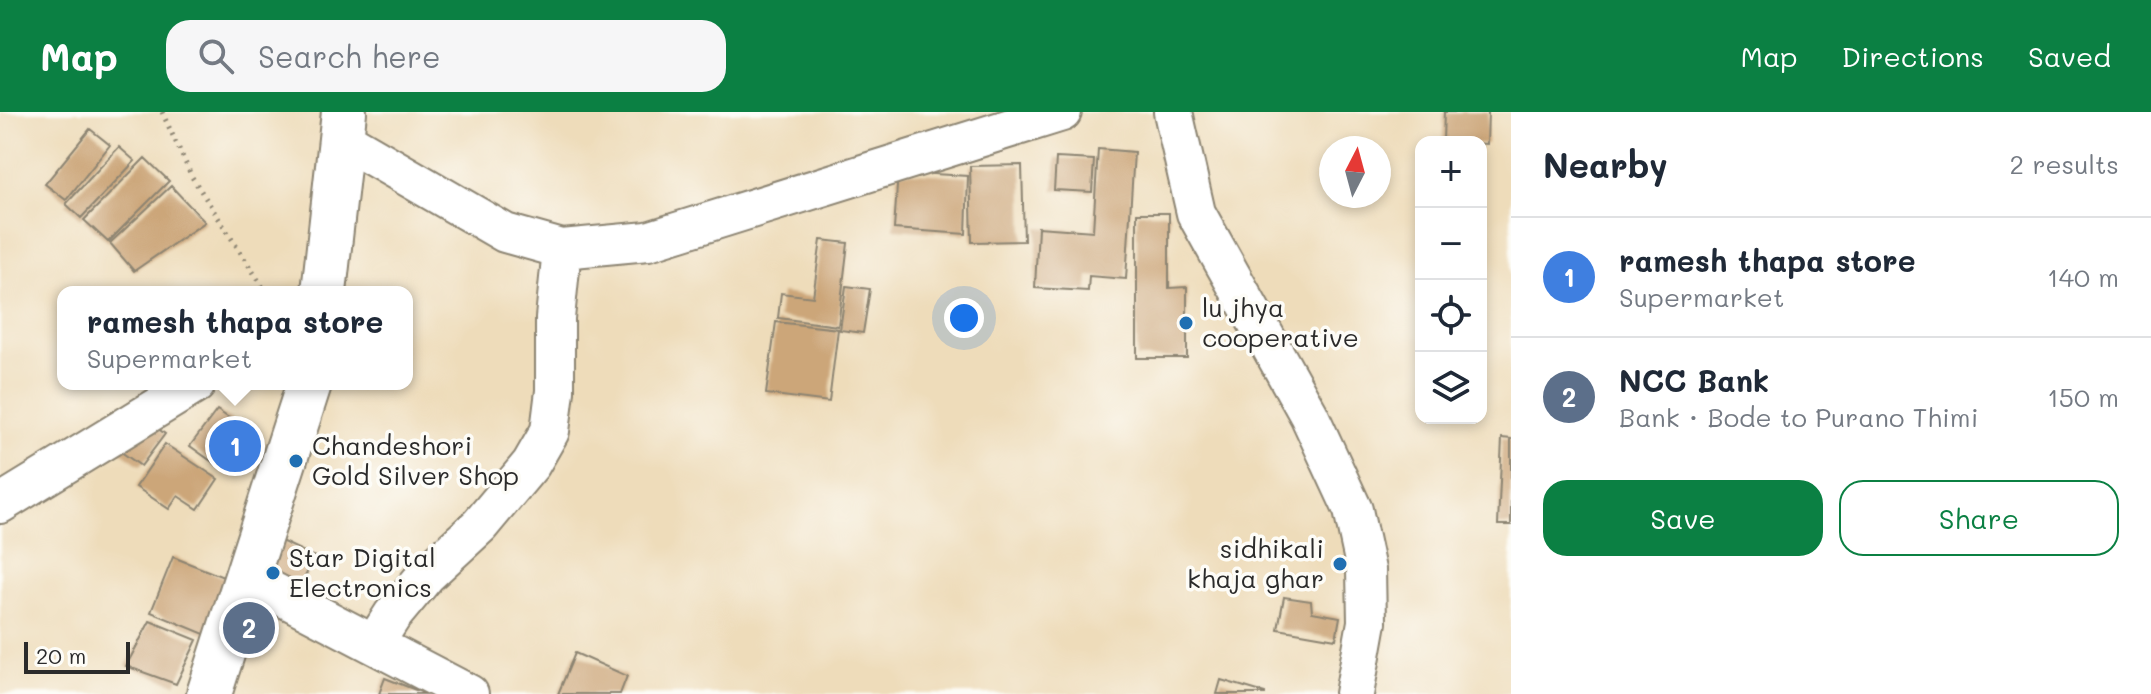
<!DOCTYPE html>
<html lang="en">
<head>
<meta charset="utf-8">
<style>
	body { margin:0; font-family:Mali,sans-serif; background:#f6f6f7; color:#1f2937 }
	.controls { position:absolute; right:24px; top:24px; display:grid; overflow:hidden; border-radius:16px; box-shadow:0 4px 12px #0003 }
	.controls button { width:72px; height:72px; display:grid; place-items:center; padding:0; border:0; border-bottom:2px solid #e0e1e3; background:#fff; color:#1f2937; font:40px sans-serif }
	.compass { position:absolute; left:1319px; top:24px; width:72px; height:72px; border-radius:50%; background:#fff; box-shadow:0 4px 12px #0003; rotate:6deg }
	.scale { position:absolute; left:24px; bottom:20px; width:106px; box-sizing:border-box; padding-left:8px; border:4px solid #2b2b2b; border-top:0; font-size:22px; line-height:28px; white-space:nowrap; color:#2b2b2b; -webkit-text-stroke:6px #fdfcf7; paint-order:stroke }
	.you { position:absolute; left:964px; top:206px; width:28px; height:28px; margin:-20px; border:6px solid #fff; border-radius:50%; background:#1a73e8; box-shadow:0 0 0 12px #1a73e833 }
	.badge { display:grid; place-items:center; width:52px; height:52px; border-radius:50%; background:#0b8043; color:#fff; font-size:26px; font-weight:700 }
	.pin { position:absolute; translate:-50% -50%; border:4px solid #fff; box-shadow:0 2px 8px #0006 }
	.popup { position:absolute; left:57px; top:174px; width:356px; height:104px; box-sizing:border-box; display:grid; place-content:center; border-radius:16px; background:#fff; filter:drop-shadow(0 2px 6px #0005); font-size:26px; white-space:nowrap; color:#747a83 }
	.popup b { font-size:30px; color:#1f2937 }
	.popup::after { content:''; position:absolute; left:50%; top:100%; margin-left:-16px; border:16px solid transparent; border-top-color:#fff }
	.list { margin:0; padding:0; list-style:none }
	h2 { display:flex; justify-content:space-between; align-items:center; height:104px; margin:0; padding:0 32px; font-size:34px }
	h2 small { font-size:26px; font-weight:400; color:#747a83 }
	.list li { display:grid; grid-template-columns:52px 1fr auto; gap:24px; align-items:center; box-sizing:border-box; height:120px; padding:0 32px; border-top:2px solid #e0e1e3 }
	.list b { display:block; font-size:30px; white-space:nowrap }
	.list p { margin:0; font-size:26px; white-space:nowrap; color:#747a83 }
	.list em { font-size:26px; font-style:normal; color:#747a83 }
	.actions { display:flex; gap:16px; padding:24px 32px }
	.actions a { flex:1; padding:18px 0; border:2px solid #0b8043; border-radius:24px; text-align:center; font-size:28px; color:#0b8043 }
	.actions .main { background:#0b8043; color:#fff }
	.icon { flex:none; width:44px; height:44px; fill:none; stroke:currentColor; stroke-width:2; stroke-linecap:round; stroke-linejoin:round }
	.map { position:relative; flex:none; width:1511px; height:582px; overflow:hidden }
	header { display:flex; align-items:center; gap:48px; box-sizing:border-box; height:112px; padding:0 40px; background:#0b8043; color:#fff }
	header strong { font-size:38px }
	nav { display:flex; gap:44px; margin-inline-start:auto; font-size:28px }
	.search { width:560px; height:72px; background:#f6f6f7; display:flex; align-items:center; gap:20px; box-sizing:border-box; padding:0 28px; border-radius:24px; color:#747a83; font-size:30px }
	main { display:flex }
	aside { flex:1; background:#fff }
	.map>svg:first-child { display:block }
	.building { fill:#cca679 }
	.lines { fill:none; stroke-linecap:round; stroke-linejoin:round }
	.minor-casing { stroke:#8c8472; stroke-width:42 }
	.major-casing { stroke:#8c8472; stroke-width:48 }
	.path { stroke:#8c8472; stroke-width:5; stroke-dasharray:2 6; stroke-linecap:butt }
	.minor { stroke:#fff; stroke-width:38 }
	.major { stroke:#fff; stroke-width:44 }
	.poi-dot { fill:#1f6fb2; stroke:#fdfcf7; stroke-width:3 }
	.labels { text-anchor:middle; stroke-width:7; stroke-linejoin:round; paint-order:stroke }
	.poi-label { font-size:26px; fill:#2b2b2b; stroke:#fdfcf7; text-anchor:start }
</style>
</head>
<body>
<header>
<strong>Map</strong>
<div class="search"><svg class="icon" aria-label="search" viewBox="0 0 24 24"><circle cx="10" cy="10" r="6"/><path d="M15 15l6 6"/></svg>Search here</div>
<nav><a>Map</a><a>Directions</a><a>Saved</a></nav>
</header>
<main>
<div class="map">
<svg width="1511" height="582" viewBox="0 0 1511 582">
	<rect width="100%" height="100%" fill="#fdfcf7"/>
	<filter id="ink" filterUnits="userSpaceOnUse"><feTurbulence type="fractalNoise" baseFrequency=".0125" numOctaves="2"/><feDisplacementMap in="SourceGraphic" scale="16" xChannelSelector="R" yChannelSelector="G"/><feConvolveMatrix kernelMatrix="1 2 1 2 8 2 1 2 1" color-interpolation-filters="sRGB"/></filter>
	<filter id="wash" filterUnits="userSpaceOnUse"><feTurbulence type="fractalNoise" baseFrequency=".006" numOctaves="4" result="noise"/><feDisplacementMap in="SourceGraphic" scale="32" xChannelSelector="R" yChannelSelector="G"/><feGaussianBlur stdDeviation="1.8" result="paint"/><feColorMatrix in="noise" values="0 0 0 0 0 0 0 0 0 0 0 0 0 0 0 0 0 1.4 0 .05"/><feComposite in="paint" operator="in"/></filter>
	<g filter="url(#wash)">
		<rect width="100%" height="100%" fill="#eedcba"/>
		<g id="blocks">
			<!-- building -->
			<path class="building" d="M1444,0H1488L1487,32L1443,29Z
				M90,17L110,33L66,88L45,72Z
				M119,35L135,49L81,106L66,92Z
				M1098,37L1134,40L1126,167L1089,164L1088,179L1035,176L1038,115L1093,119Z
				M145,46L169,69L108,130L84,108Z
				M1056,46L1094,48L1092,80L1054,78Z
				M1022,53L1024,129L972,130L970,54Z
				M898,60L968,64L966,122L894,117Z
				M171,74L205,110L134,159L110,131Z
				M1137,101H1169V176L1187,175V246H1137Z
				M821,128L848,131L838,214L778,206L781,181L813,185Z
				M846,174L870,177L863,221L840,218Z
				M776,210L838,217L829,290L766,282Z
				M217,298L248,319L221,356L190,334Z
				M149,310L165,322L141,354L117,337Z
				M1502,326L1511,327V413H1498Z
				M165,332L218,367L198,397L178,384L169,397L136,375Z
				M264,421L315,445L293,488L250,465Z
				M173,445L231,468L209,524L151,500Z
				M1284,485L1311,489L1312,500L1340,505L1336,527L1278,517Z
				M150,509L197,528L176,572L126,554Z
				M575,541L627,564L620,582H558Z
				M385,566L426,582H379Z
				M1221,568L1265,581V582H1217Z"/>
		</g>
	</g>
	<g filter="url(#ink)">
		<use href="#blocks" fill-opacity="0" stroke="#8c8472" stroke-width="2"/>
		<g class="lines">
			<!-- minor casing -->
			<g class="minor-casing">
				<path id="minor" d="M1173,0L1196,101L1309,303L1353,398L1366,458L1367,510L1354,582
					M341,26L505,121L562,137L648,129L1062,0
					M0,392L196,272
					M247,466L469,582
					M374,532L392,504L426,463L480,413L531,352L550,319L555,279V206L562,137"/>
			</g>
			<!-- major casing -->
			<g class="major-casing">
				<path id="major" d="M324,180L344,0
					M209,582L309,272"/>
			</g>
			<!-- path -->
			<path class="path" d="M162,0L192,65L266,180"/>
			<!-- minor -->
			<use href="#minor" class="minor"/>
			<!-- major -->
			<use href="#major" class="major"/>
		</g>
	</g>
	<!-- markers -->
	<g class="poi-dot">
		<circle cx="1186" cy="211" r="8"/>
		<circle cx="296" cy="349" r="8"/>
		<circle cx="1340" cy="452" r="8"/>
		<circle cx="273" cy="461" r="8"/>
	</g>
	<g class="labels">
		<!-- poi labels -->
		<g class="poi-label">
			<text x="1202" y="205">lu jhya<tspan x="1202" dy="30">cooperative</tspan></text>
			<text x="312" y="343">Chandeshori<tspan x="312" dy="30">Gold Silver Shop</tspan></text>
			<text x="1324" y="446" text-anchor="end">sidhikali<tspan x="1324" dy="30">khaja ghar</tspan></text>
			<text x="289" y="455">Star Digital<tspan x="289" dy="30">Electronics</tspan></text>
		</g>
	</g>
</svg>
<div class="controls">
<button>+</button>
<button>−</button>
<button><svg class="icon" aria-label="locate" viewBox="0 0 24 24"><circle cx="12" cy="12" r="6"/><path d="M12 2v4M12 18v4M2 12h4M18 12h4"/></svg></button>
<button><svg class="icon" aria-label="layers" viewBox="0 0 24 24"><path d="M12 4l9 5-9 5-9-5zM3 14l9 5 9-5"/></svg></button>
</div>
<svg class="compass" viewBox="-18 -18 36 36"><path d="M0-13l5 13h-10z" fill="#e53935"/><path d="M0 13l5-13h-10z" fill="#747a83"/></svg>
<div class="scale">20 m</div>
<div class="you"></div>
<div class="pin badge" style="left:235px;top:334px;background:#3f7fe0">1</div>
<div class="popup"><b>ramesh thapa store</b>Supermarket</div>
<div class="pin badge" style="left:249px;top:516px;background:#5c6f8a">2</div>
</div>
<aside>
<h2>Nearby<small>2 results</small></h2>
<ul class="list">
<li><span class="badge" style="background:#3f7fe0">1</span><div><b>ramesh thapa store</b><p>Supermarket</p></div><em>140 m</em></li>
<li><span class="badge" style="background:#5c6f8a">2</span><div><b>NCC Bank</b><p>Bank · Bode to Purano Thimi</p></div><em>150 m</em></li>
</ul>
<div class="actions"><a class="main">Save</a><a>Share</a></div>
</aside>
</main>
</body>
</html>
